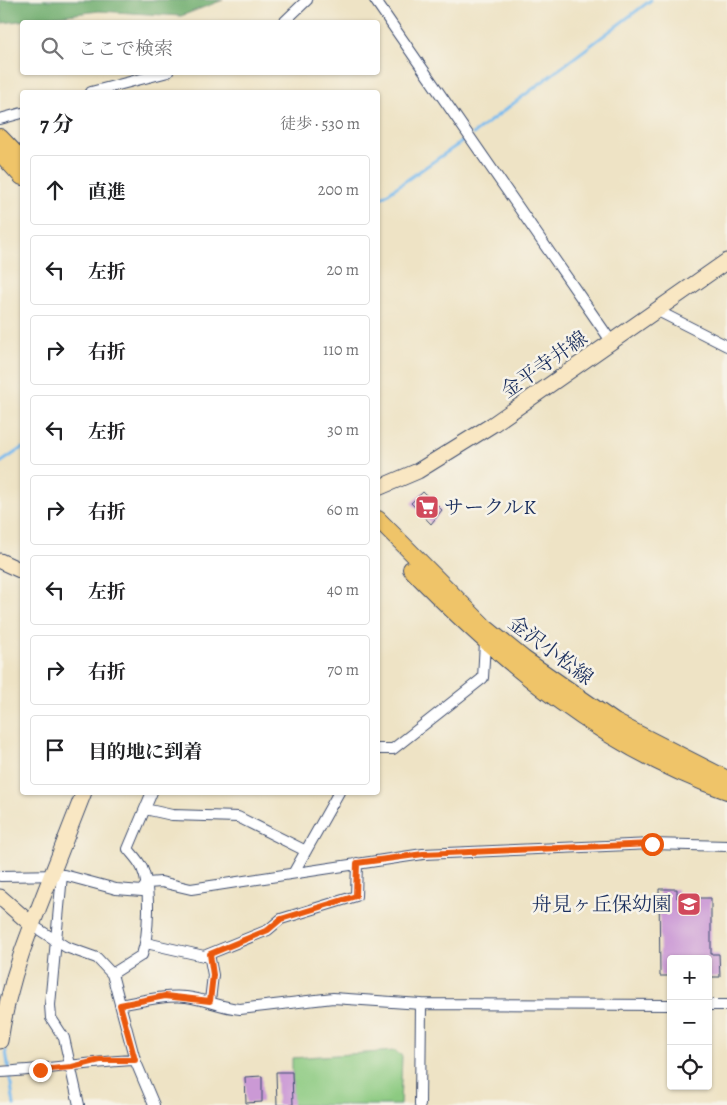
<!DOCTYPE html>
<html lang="ja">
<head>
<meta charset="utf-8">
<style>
	body { margin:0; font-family:Alegreya,"Noto Serif JP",serif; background:#f2f2f2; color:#202124 }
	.controls { position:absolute; right:15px; bottom:15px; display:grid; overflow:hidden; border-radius:5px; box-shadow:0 1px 4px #0004 }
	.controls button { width:45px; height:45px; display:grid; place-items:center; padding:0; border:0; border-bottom:1px solid #e0e0e0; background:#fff; color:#202124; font:25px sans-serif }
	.stop { position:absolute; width:15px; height:15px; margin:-11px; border:4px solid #ea580c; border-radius:50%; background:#fff }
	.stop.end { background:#ea580c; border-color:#fff; box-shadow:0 1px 5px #0008 }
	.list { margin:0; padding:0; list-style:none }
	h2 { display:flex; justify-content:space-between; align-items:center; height:65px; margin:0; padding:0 20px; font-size:21px }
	h2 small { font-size:16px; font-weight:400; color:#757577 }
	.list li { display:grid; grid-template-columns:32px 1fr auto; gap:15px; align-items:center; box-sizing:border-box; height:70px; margin:0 10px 10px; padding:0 10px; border:1px solid #e0e0e0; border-radius:5px }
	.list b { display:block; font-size:19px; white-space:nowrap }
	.list em { font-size:16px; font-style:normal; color:#757577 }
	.icon { flex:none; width:28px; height:28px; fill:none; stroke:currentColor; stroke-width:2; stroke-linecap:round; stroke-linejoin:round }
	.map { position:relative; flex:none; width:727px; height:1105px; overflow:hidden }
	.search { position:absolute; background:#fff; box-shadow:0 1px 4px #0004; left:20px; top:20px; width:360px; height:55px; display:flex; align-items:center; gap:12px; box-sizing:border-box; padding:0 18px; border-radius:5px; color:#757577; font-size:19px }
	.panel { position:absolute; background:#fff; box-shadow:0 1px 4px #0004; left:20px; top:90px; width:360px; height:705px; border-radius:5px }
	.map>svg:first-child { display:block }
	.green { fill:#8cca81; stroke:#547c70 }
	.forest { fill:#71ae6f; stroke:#466e66 }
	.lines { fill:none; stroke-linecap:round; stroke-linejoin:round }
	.stream { stroke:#7abcef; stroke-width:3 }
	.building { fill:#cb99d5 }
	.street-casing { stroke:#3b4a6d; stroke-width:12 }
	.secondary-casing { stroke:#3b4a6d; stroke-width:17 }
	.primary-casing { stroke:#3b4a6d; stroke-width:18 }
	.street { stroke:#fff; stroke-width:10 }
	.secondary { stroke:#f9e7c3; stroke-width:15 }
	.primary { stroke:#efc469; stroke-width:16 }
	.route { stroke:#ea580c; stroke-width:6 }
	.labels { text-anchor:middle; stroke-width:5; stroke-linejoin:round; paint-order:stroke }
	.street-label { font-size:20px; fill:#1b2f5e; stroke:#f7f3e8 }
	.poi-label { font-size:20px; fill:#1b2f5e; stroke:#f7f3e8; text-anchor:start }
</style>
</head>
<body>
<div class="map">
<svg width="727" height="1105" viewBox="0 0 727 1105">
	<rect width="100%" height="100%" fill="#f7f3e8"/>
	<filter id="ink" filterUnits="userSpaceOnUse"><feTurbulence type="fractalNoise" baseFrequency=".02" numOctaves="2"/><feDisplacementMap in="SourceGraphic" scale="10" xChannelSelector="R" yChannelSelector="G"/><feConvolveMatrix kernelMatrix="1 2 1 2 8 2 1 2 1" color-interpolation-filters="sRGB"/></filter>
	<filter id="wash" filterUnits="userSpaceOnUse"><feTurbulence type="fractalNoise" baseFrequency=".0096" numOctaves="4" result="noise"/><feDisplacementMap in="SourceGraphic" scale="20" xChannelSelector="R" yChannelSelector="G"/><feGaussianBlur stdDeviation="1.12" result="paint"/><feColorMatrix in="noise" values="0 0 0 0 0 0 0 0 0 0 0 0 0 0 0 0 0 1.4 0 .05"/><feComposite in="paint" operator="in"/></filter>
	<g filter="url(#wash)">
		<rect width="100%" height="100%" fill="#eee3c5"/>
		<!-- green -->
		<path class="green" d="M395,1051L402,1056L400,1105H292V1058Z"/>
		<!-- forest -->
		<path class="forest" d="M0,0H223L181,16L99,11L2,23Z"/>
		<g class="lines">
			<!-- stream -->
			<path class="stream" d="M473,134L651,0
				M378,200L466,139
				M0,463L22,448
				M6,1051L14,1105"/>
		</g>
		<g id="blocks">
			<!-- building -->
			<path class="building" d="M423,492L442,510L431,524L411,503Z
				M659,889H677V898H711V954H719L720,977H708V959H671V976H660Z
				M276,1072H292L293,1105H277Z
				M262,1076V1102L246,1103L245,1077Z"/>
		</g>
	</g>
	<g filter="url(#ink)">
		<use href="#blocks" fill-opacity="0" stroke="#3b4a6d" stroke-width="1"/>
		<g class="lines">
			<!-- street casing -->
			<g class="street-casing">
				<path id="street" d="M375,0L611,341
					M284,22L307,0
					M91,92L168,72
					M0,119L22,113
					M656,310L727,346
					M378,749H393L483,678L485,642
					M145,809L172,815L238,817L306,851
					M294,872L339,792
					M62,875L50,1005L51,1018L64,1038L79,1105
					M0,876L64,875L116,889L142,891L147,883
					M147,883L161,882L191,889L423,854L652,844L727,846
					M32,925L66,947L97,958L112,974L135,1060L154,1105
					M146,943L204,956L268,930L281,919L356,896L357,863
					M209,954L213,975L210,1001
					M112,974L142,955C149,934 151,888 142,868C139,861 133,855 128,849L152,792
					M120,1005C142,1001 164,995 186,997C205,999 222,1008 240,1009L333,998L421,1004L671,1005
					M708,1005H727
					M0,1072C45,1070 89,1062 135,1060
					M420,1105L421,1004"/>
			</g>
			<!-- secondary casing -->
			<g class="secondary-casing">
				<path id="secondary" d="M378,488L418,471L492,425L727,261
					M0,561L22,571
					M0,897L32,925L84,792
					M0,1041C6,1000 17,963 32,925"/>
			</g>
			<!-- primary casing -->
			<g class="primary-casing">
				<path id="primary" d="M0,137L22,160
					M0,153L22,177
					M378,519L486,628L524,659L615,722L727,779
					M411,569C501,662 603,748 727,791"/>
			</g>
			<!-- street -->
			<use href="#street" class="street"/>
			<!-- secondary -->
			<use href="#secondary" class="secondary"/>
			<!-- primary -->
			<use href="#primary" class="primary"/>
		</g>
	</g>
	<g class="lines" filter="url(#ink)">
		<!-- route -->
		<path class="route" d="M40,1070L72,1067L100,1060H135L120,1005L165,996L210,1001L213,975L210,954L268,930L281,919L356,896L357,863L423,854L652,844"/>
	</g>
	<!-- icons -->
	<defs>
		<g id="supermarket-square" transform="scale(1.25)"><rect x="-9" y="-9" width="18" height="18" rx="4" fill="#d1495b" stroke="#f7f3e8"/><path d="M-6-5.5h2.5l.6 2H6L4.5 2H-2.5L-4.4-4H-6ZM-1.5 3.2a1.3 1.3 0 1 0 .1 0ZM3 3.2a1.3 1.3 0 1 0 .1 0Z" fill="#fff"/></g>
		<g id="school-square" transform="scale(1.25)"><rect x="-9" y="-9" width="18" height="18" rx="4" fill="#d1495b" stroke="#f7f3e8"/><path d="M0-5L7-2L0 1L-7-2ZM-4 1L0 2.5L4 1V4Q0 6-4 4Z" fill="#fff"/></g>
	</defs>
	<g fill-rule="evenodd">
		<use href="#supermarket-square" x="427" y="507"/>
		<use href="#school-square" x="689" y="904"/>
	</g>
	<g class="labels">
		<!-- street labels -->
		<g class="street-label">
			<text transform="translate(544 364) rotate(-35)" y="7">金平寺井線</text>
			<text transform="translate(551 650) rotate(37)" y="7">金沢小松線</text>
		</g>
		<!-- poi labels -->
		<g class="poi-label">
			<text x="444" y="514">サークルK</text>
			<text x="672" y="911" text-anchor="end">舟見ヶ丘保幼園</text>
		</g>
	</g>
</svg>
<div class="controls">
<button>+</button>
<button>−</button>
<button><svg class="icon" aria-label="locate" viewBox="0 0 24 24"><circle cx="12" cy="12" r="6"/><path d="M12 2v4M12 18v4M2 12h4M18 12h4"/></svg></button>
</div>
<div class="stop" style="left:652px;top:844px"></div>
<div class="stop end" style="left:40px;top:1070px"></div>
<div class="search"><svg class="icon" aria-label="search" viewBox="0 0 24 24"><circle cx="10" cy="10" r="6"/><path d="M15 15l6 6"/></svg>ここで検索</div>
<section class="panel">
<h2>7 分<small>徒歩 · 530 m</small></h2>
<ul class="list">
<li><svg class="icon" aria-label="ahead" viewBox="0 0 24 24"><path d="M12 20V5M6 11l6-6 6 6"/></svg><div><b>直進</b></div><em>200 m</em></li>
<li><svg class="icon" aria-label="left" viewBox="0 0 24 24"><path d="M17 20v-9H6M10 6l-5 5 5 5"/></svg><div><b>左折</b></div><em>20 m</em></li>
<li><svg class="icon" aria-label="right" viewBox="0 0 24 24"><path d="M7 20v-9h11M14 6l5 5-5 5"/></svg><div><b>右折</b></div><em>110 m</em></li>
<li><svg class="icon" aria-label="left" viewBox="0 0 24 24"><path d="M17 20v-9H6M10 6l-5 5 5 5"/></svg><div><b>左折</b></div><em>30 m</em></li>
<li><svg class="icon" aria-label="right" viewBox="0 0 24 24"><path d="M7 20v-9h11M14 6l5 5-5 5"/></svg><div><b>右折</b></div><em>60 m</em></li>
<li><svg class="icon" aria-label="left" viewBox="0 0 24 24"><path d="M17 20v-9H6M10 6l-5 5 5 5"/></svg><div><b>左折</b></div><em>40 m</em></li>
<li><svg class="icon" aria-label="right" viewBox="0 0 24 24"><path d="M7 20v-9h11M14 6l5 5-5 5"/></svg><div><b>右折</b></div><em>70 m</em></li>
<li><svg class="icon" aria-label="arrive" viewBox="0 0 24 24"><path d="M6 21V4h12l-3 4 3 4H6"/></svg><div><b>目的地に到着</b></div></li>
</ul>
</section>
</div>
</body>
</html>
